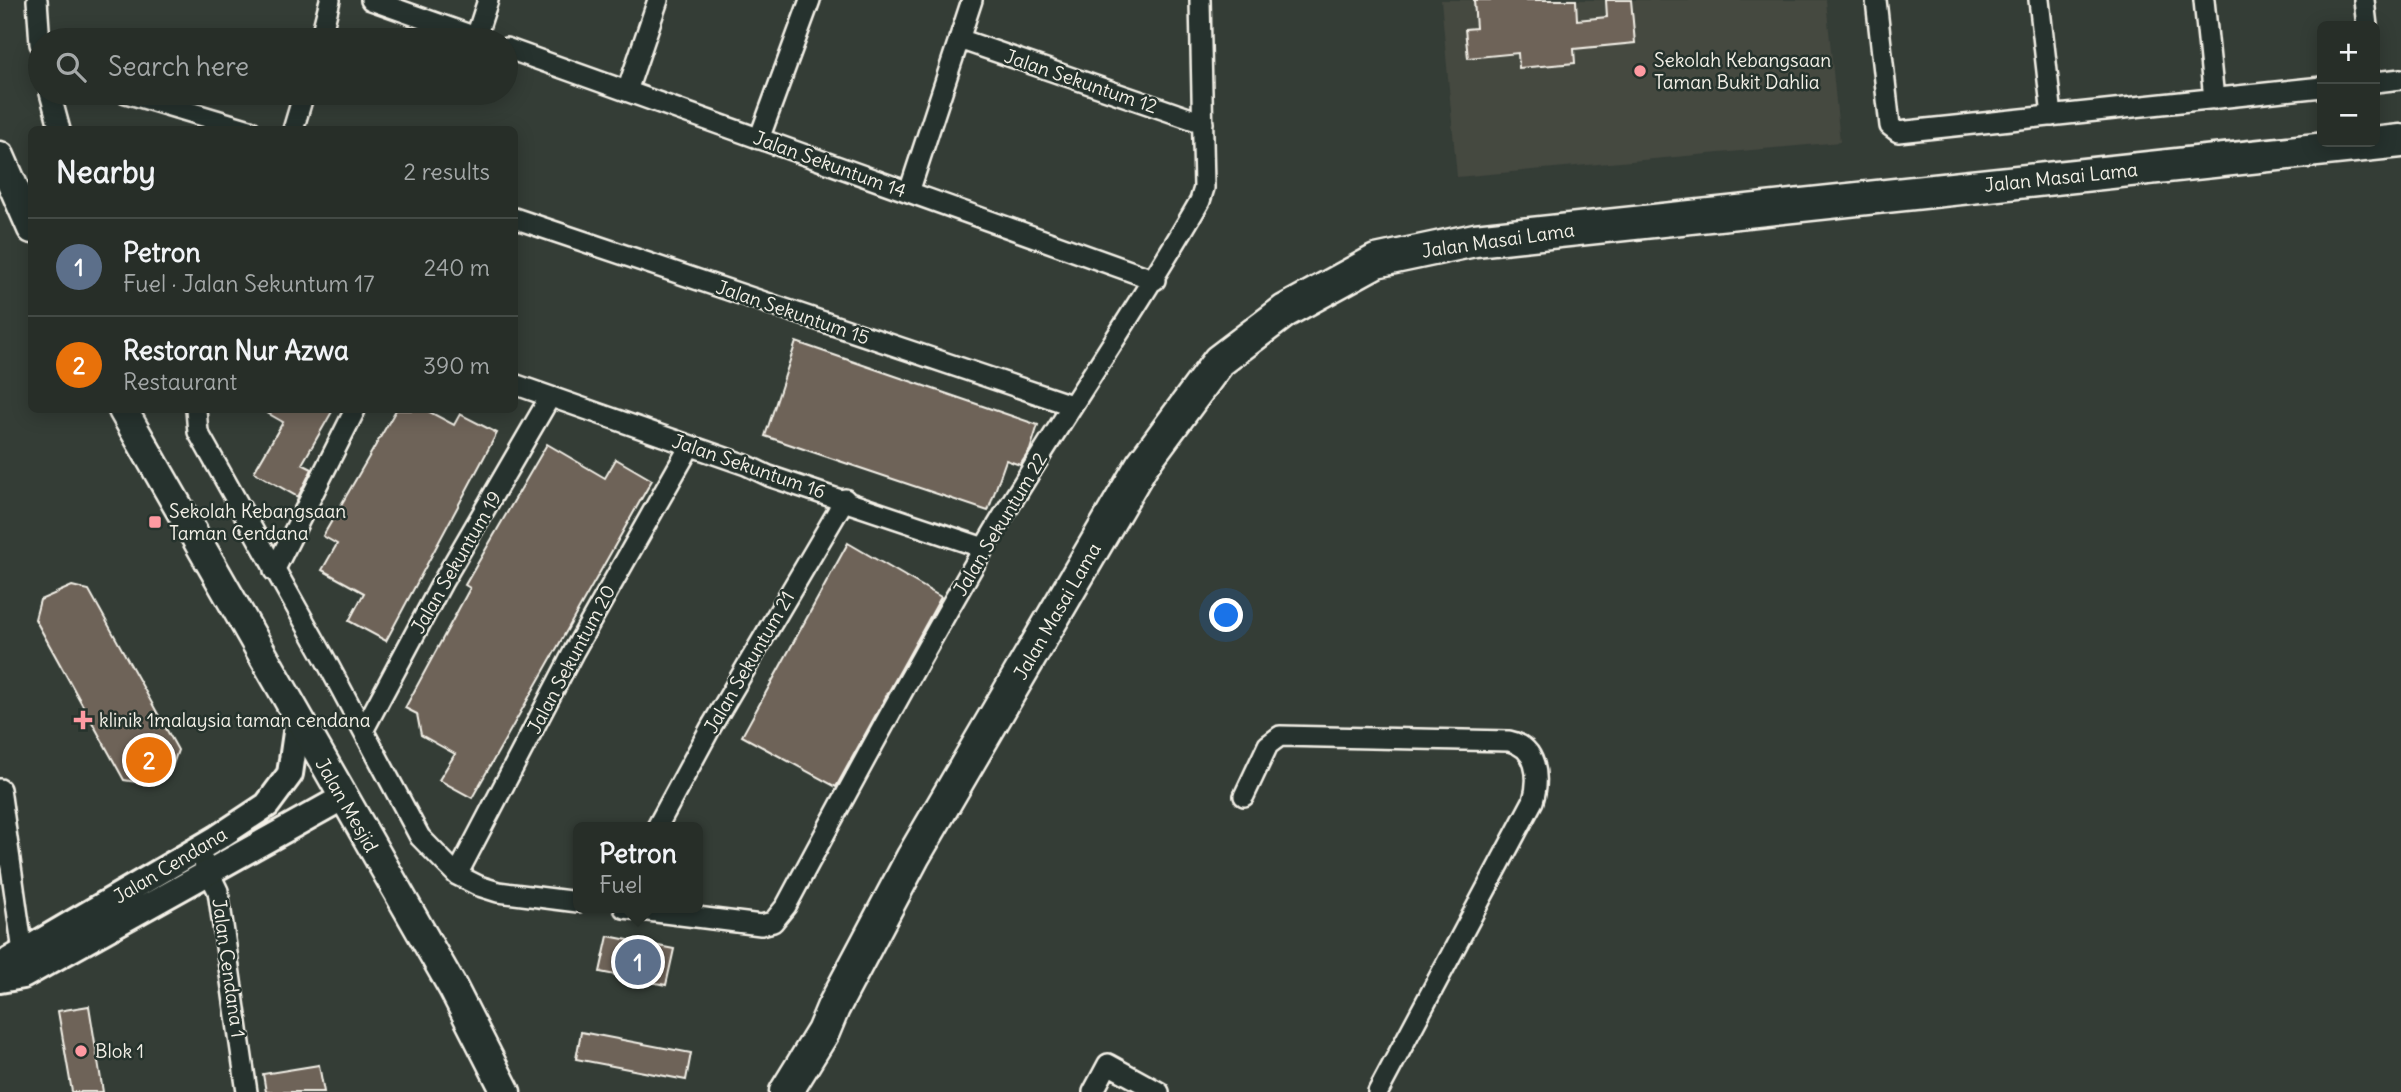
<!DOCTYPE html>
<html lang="en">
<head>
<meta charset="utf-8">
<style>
	body { margin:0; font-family:Delius,sans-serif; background:#333a34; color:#f1f3f6 }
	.controls { position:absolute; right:21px; top:21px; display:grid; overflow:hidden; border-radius:10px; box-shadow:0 4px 18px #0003 }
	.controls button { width:63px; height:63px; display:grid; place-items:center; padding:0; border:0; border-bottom:2px solid #434a45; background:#272e28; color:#f1f3f6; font:35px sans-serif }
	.you { position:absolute; left:1227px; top:616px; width:24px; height:24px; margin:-18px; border:5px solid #fff; border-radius:50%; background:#1a73e8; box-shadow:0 0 0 10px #1a73e833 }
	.badge { display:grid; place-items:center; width:46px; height:46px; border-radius:50%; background:#ff9aa2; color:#fff; font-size:23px; font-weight:700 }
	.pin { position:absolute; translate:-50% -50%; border:4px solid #fff; box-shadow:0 2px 7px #0006 }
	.popup { position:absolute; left:573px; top:822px; width:130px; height:91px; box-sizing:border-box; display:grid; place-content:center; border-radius:10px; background:#272e28; filter:drop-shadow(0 2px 5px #0005); font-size:23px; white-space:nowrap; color:#a4a8a8 }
	.popup b { font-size:26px; color:#f1f3f6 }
	.popup::after { content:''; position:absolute; left:50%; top:100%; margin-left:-14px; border:14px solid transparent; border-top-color:#272e28 }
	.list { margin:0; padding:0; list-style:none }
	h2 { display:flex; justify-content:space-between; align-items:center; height:91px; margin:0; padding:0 28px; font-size:30px }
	h2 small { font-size:23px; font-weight:400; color:#a4a8a8 }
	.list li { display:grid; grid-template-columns:46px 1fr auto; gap:21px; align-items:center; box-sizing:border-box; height:98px; padding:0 28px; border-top:2px solid #434a45 }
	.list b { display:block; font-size:26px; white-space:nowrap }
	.list p { margin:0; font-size:23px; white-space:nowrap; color:#a4a8a8 }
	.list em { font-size:23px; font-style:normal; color:#a4a8a8 }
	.icon { flex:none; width:38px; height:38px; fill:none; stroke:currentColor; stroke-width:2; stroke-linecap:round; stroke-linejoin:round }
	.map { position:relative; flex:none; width:2401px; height:1092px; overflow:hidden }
	.search { position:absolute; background:#272e28; box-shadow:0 4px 18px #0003; left:28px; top:28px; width:490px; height:77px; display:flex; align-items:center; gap:18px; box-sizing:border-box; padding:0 24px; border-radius:38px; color:#a4a8a8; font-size:26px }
	.panel { position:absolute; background:#272e28; box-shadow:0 4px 18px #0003; left:28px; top:126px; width:490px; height:287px; border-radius:10px }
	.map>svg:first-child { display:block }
	.built { fill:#454840 }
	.building { fill:#6e6359; stroke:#f4f1e8; stroke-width:2 }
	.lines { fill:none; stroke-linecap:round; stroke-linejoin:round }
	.minor-casing { stroke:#f4f1e8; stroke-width:24 }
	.tertiary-casing { stroke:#f4f1e8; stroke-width:30 }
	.secondary-casing { stroke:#f4f1e8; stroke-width:33 }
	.primary-casing { stroke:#f4f1e8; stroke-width:37 }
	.minor { stroke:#26332d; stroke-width:19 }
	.tertiary { stroke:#26332d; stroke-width:24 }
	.secondary { stroke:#26332d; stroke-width:28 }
	.primary { stroke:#26332d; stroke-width:32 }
	.poi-dot { fill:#ff9aa2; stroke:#26332d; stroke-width:2.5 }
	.labels { text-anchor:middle; stroke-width:5; stroke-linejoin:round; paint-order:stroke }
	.poi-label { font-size:19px; fill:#f4f1e8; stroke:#26332d; text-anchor:start }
	.street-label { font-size:19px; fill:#f4f1e8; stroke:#26332d }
</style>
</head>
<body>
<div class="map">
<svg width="2401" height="1092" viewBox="0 0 2401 1092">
	<rect width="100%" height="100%" fill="#343d36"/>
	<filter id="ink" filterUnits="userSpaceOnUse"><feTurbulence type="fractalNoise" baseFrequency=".0143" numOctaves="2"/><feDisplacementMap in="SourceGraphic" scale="14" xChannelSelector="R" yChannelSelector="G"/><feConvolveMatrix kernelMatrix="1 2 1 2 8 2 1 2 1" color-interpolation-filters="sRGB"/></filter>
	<g filter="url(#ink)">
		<!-- built -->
		<path class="built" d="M1441,0H1826L1840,142L1457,177Z"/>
		<!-- building -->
		<path class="building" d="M1474,0H1576L1577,20L1607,17L1606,0H1631L1635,43L1574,49L1575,63L1519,68L1518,53L1468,58L1465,29L1476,28Z
			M796,342L1038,425L1030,450L1020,465L1006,460L988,511L765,436Z
			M262,410H333L302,464L312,469L298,497L254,472L283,422Z
			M396,410H426L454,425L460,414L497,433L386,641L349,621L364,593L322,570L337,544L323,536Z
			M547,444L605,478L616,459L652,480L472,798L439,780L455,754L421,735L417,714L405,708L470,588L465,585Z
			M848,543L941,597L836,787L742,736Z
			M72,586L89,590L178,750L172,767L143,783L124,780L35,619L40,600Z
			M608,936L674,949L666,985L600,972Z
			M89,1006L103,1092H72L58,1011Z
			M581,1032L691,1053L686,1080L576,1059Z
			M319,1065L324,1092H266L263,1074Z"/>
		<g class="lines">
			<!-- minor casing -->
			<g class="minor-casing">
				<path id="minor" d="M37,0L40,44
					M371,0L484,40
					M1876,0L1890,126L1898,132L2322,87
					M2039,0L2052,116
					M2204,0L2214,99
					M2364,0L2367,26
					M476,37L488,0
					M959,39L1203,123
					M320,40L330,0
					M506,48L1155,280
					M2375,82L2401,79
					M627,91L658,0
					M50,93L60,130
					M126,93L250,130
					M293,130L304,93
					M759,139L810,0
					M909,192L972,0
					M514,218L1071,405
					M514,384L746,465L769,476L984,548
					M196,410L198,432L323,655L420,837L457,875L479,886L498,892L578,902
					M274,571L355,410
					M364,729L442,583L550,397
					M0,789L23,952L28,963
					M1244,796L1268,745L1280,736L1509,741C1537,747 1540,777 1533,801L1378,1092
					M657,827L711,727L845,499
					M203,860L218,891L247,1092
					M457,875L574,651L690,446
					M624,908L761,925L773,922L786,906C850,786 915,666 984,548C1053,430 1132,319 1200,201L1204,188L1200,0
					M1093,1092L1108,1064L1159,1092"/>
			</g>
			<!-- tertiary casing -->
			<g class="tertiary-casing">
				<path id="tertiary" d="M0,978L9,960L217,838L267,805L290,774L298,719
					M0,980L23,976L342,798"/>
			</g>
			<!-- secondary casing -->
			<g class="secondary-casing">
				<path id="secondary" d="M0,156L32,229
					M123,410L453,988L506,1092"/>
			</g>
			<!-- primary casing -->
			<g class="primary-casing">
				<path id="primary" d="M786,1092L823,1032L833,1008L913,857L1142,465L1219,361L1285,311L1376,261L1475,240L2401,141"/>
			</g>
			<!-- minor -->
			<use href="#minor" class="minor"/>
			<!-- tertiary -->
			<use href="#tertiary" class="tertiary"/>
			<!-- secondary -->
			<use href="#secondary" class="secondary"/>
			<!-- primary -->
			<use href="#primary" class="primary"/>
		</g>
	</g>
	<!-- markers -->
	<g class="poi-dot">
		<circle cx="1640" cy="71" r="7"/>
		<rect x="148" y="515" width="14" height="14" rx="3.5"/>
		<path d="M79.5 709.5h7v7h7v7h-7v7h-7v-7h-7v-7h7z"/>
		<circle cx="81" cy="1051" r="7"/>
	</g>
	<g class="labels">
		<!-- poi labels -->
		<g class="poi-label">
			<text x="1654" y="67">Sekolah Kebangsaan<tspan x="1654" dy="22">Taman Bukit Dahlia</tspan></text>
			<text x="169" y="518">Sekolah Kebangsaan<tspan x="169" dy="22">Taman Cendana</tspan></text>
			<text x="99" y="727">klinik 1malaysia taman cendana</text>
			<text x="95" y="1058">Blok 1</text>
		</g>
		<!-- street labels -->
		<g class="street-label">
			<text transform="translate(1081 81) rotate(19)" y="7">Jalan Sekuntum 12</text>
			<text transform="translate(830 164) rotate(20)" y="7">Jalan Sekuntum 14</text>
			<text transform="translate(2061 177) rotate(-6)" y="7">Jalan Masai Lama</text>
			<text transform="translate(1498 240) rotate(-8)" y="7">Jalan Masai Lama</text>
			<text transform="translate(793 312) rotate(19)" y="7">Jalan Sekuntum 15</text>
			<text transform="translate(749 466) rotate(19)" y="7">Jalan Sekuntum 16</text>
			<text transform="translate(1000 524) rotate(-59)" y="7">Jalan Sekuntum 22</text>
			<text transform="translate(456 562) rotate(-60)" y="7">Jalan Sekuntum 19</text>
			<text transform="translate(1057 611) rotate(-60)" y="7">Jalan Masai Lama</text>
			<text transform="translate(571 659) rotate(-62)" y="7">Jalan Sekuntum 20</text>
			<text transform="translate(749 662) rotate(-60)" y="7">Jalan Sekuntum 21</text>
			<text transform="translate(347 805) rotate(60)" y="7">Jalan Mesjid</text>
			<text transform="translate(170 865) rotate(-31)" y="7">Jalan Cendana</text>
			<text transform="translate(229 968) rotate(82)" y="7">Jalan Cendana 1</text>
		</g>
	</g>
</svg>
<div class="controls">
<button>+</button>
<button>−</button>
</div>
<div class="you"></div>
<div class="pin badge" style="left:638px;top:962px;background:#5c6f8a">1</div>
<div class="popup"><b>Petron</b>Fuel</div>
<div class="pin badge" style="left:149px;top:760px;background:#e8710a">2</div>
<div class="search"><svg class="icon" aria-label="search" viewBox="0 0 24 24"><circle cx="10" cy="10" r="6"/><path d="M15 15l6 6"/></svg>Search here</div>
<section class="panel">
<h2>Nearby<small>2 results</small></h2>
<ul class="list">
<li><span class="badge" style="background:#5c6f8a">1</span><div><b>Petron</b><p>Fuel · Jalan Sekuntum 17</p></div><em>240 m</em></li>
<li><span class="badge" style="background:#e8710a">2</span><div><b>Restoran Nur Azwa</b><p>Restaurant</p></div><em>390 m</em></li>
</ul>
</section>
</div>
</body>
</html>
